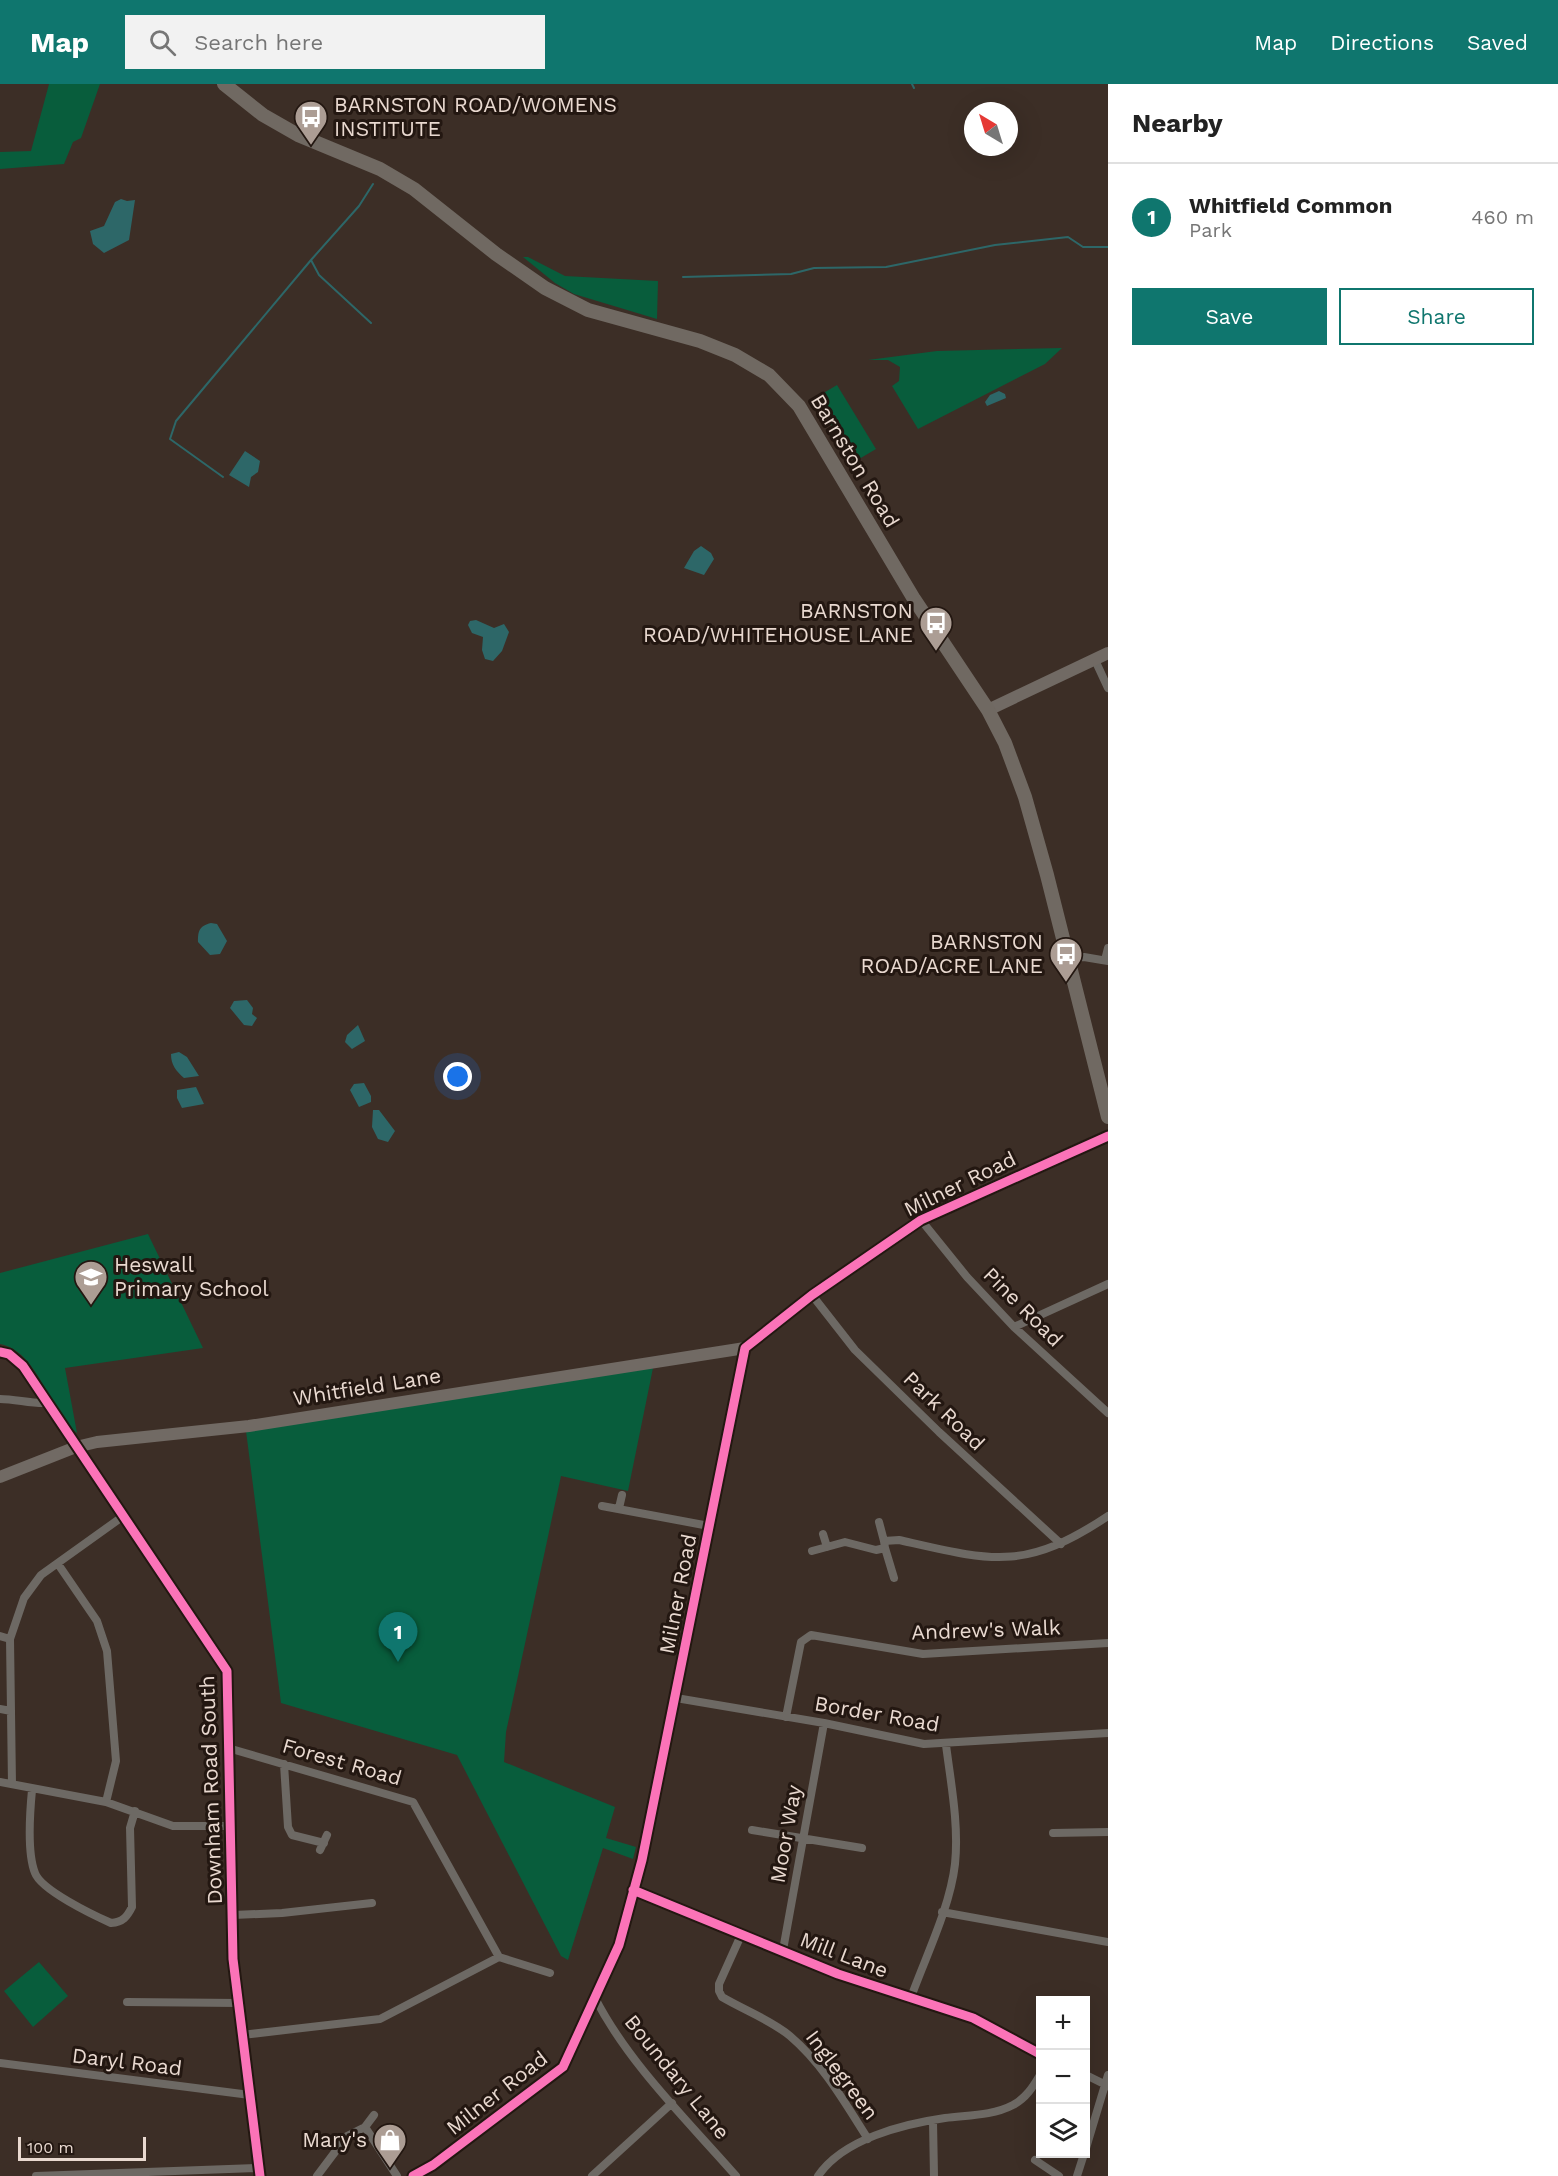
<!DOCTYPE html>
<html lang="en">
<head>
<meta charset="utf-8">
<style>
	body { margin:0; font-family:"Work Sans",sans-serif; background:#f2f2f2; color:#222 }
	.controls { position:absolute; right:18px; bottom:18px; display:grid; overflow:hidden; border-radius:0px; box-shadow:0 6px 24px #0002 }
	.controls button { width:54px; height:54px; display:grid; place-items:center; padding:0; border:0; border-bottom:2px solid #e0e0e0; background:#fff; color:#222; font:30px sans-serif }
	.compass { position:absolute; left:964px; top:18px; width:54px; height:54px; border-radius:50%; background:#fff; box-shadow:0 6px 24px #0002; rotate:322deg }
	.scale { position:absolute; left:18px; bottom:15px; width:128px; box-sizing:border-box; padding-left:6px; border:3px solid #e9d9d0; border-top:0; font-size:16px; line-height:21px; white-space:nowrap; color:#e9d9d0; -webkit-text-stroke:4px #231711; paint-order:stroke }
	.you { position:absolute; left:458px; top:993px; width:21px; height:21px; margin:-15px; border:4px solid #fff; border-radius:50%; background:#1a73e8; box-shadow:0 0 0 9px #1a73e833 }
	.badge { display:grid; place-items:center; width:39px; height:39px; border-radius:50%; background:#0f766e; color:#fff; font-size:20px; font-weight:700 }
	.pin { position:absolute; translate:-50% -50px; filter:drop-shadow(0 2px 3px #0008) }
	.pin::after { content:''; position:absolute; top:32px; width:21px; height:18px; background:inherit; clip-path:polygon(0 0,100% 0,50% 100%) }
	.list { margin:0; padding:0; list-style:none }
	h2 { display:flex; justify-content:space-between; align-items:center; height:78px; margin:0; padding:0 24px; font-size:26px }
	h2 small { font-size:20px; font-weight:400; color:#767676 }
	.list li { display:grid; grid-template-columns:39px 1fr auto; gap:18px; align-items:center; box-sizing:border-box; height:108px; padding:0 24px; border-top:2px solid #e0e0e0 }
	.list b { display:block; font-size:22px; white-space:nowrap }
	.list p { margin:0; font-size:20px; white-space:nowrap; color:#767676 }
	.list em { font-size:20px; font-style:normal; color:#767676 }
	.actions { display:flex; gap:12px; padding:18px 24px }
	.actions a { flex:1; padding:14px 0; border:2px solid #0f766e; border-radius:0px; text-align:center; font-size:21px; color:#0f766e }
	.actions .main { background:#0f766e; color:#fff }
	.icon { flex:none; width:33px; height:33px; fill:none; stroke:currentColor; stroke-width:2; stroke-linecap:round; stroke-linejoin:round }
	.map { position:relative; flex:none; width:1108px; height:2092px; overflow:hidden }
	header { display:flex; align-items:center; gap:36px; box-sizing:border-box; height:84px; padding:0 30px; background:#0f766e; color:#fff }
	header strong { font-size:28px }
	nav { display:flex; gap:33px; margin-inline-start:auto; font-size:21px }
	.search { width:420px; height:54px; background:#f2f2f2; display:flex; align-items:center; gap:15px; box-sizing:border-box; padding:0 21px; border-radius:0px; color:#767676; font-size:22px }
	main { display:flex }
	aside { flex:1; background:#fff }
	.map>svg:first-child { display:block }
	.green { fill:#085d3c }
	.water { fill:#2d6768 }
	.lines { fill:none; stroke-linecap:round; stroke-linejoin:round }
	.stream { stroke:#2d6768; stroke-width:2 }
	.street { stroke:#6d6964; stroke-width:8 }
	.secondary { stroke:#716a64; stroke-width:12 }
	.primary { stroke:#706962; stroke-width:14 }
	.cycleway-casing { stroke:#231711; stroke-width:13 }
	.cycleway { stroke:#fb73b8; stroke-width:9 }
	.labels { text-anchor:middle; stroke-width:6; stroke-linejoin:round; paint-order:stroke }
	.poi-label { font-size:21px; fill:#e9d9d0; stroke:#231711; text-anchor:end }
	.street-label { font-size:21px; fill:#e9d9d0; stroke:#231711 }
</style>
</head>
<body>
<header>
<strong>Map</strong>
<div class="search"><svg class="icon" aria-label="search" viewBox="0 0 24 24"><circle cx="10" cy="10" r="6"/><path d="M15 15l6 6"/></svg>Search here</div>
<nav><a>Map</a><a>Directions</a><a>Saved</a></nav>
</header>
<main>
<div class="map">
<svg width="1108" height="2092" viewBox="0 0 1108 2092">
	<rect width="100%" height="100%" fill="#3c2e26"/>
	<!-- green -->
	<path class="green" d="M49,0H100L81,54L73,58L64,80L0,85V68L31,67Z
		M523,173H528L565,192L658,197L657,235L574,210L555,199Z
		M1062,264L1045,280L918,345L892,302L899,297L900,283L888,276H868L937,267Z
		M837,301L876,365L854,378L815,314Z
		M148,1150L203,1264L65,1284L77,1349C49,1328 38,1267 0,1260V1189Z
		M653,1284L628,1407L561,1392L506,1648L504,1678L615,1723L606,1754L636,1763L633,1775L603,1764L568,1876L561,1872L457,1671L281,1619L246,1347Z
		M39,1878L68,1912L33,1943L4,1907Z"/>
	<!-- water -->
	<path class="water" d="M121,115L127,117L135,116L129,156L104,169L93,160L90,147L104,142L115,118Z
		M999,307L1005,310L1006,314L987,322L985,318L990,311Z
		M245,367L260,377L258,388L251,393L249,403L229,391Z
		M701,462L711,469L714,475L704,491L684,484L694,467Z
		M476,536L494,544L504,540L509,548L502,567L493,577L485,575L482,566L483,553L472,549L468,541L470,537Z
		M211,839L217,840L227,857L220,870L210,871L198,858C198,847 199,842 211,839Z
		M247,916L253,924L252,930L257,934L252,942L244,941L230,924L234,917Z
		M358,941L365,957L352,965L345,958L347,951Z
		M179,968L187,973L199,992L184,994C176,987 171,981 171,970Z
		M364,999L371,1012V1018L359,1023L350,1006L354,1000Z
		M196,1003L204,1020L182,1024L177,1014V1006Z
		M373,1026H379L395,1047L388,1058L378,1055L372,1043Z"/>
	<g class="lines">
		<!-- stream -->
		<path class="stream" d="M912,0L914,4
			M683,193L791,190L814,184L886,183L995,161L1068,153L1083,163H1108
			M371,239L319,191L311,176L359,122L373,100
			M223,393L170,355L176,337L311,176"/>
		<!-- street -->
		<path class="street" d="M1095,576L1108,604
			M1066,874L1084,873L1108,877
			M1105,876L1108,864
			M921,1136L967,1193L1014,1243L1108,1329
			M812,1211L855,1266L939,1348L1061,1460
			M1014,1243L1108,1200
			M0,1268L9,1270L23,1282L227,1587L233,1875L260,2092
			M0,1315C16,1315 31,1320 47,1319
			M602,1422L709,1442
			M619,1424L622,1411
			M879,1438L884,1457L899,1456C992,1477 1024,1488 1108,1432
			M823,1450L827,1463
			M885,1464L894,1494
			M812,1467L845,1458L876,1466L885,1464L884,1457
			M58,1480L97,1537L107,1567L116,1677L106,1718
			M0,1552L10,1555
			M676,1614L824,1639L924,1660L1108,1649
			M0,1625L11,1627
			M786,1633L801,1558L811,1551L923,1570L1108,1559
			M228,1664L413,1718L499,1873
			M284,1680L288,1743L292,1751L324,1759
			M0,1698L106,1718L173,1742H231
			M12,1700L10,1555L24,1514L41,1491L122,1433
			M32,1706C30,1727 27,1769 35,1789C41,1806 93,1831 111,1839C123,1838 127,1833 132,1823L130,1744L135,1727
			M752,1746L862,1764
			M1053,1749L1108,1748
			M320,1766L327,1751
			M633,1806L838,1890L973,1934L1040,1970
			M942,1828L1108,1858
			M233,1831L282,1829L372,1819
			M742,1849L719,1900V1907L722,1913C744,1926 771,1936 790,1952C823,1980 845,2019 868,2055
			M783,1866L824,1639
			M595,1914C629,1980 687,2036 736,2092
			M910,1916C925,1874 950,1824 955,1780C959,1741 951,1700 946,1661
			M127,1918L239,1919
			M242,1951L380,1935L499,1873L550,1889
			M0,1979L250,2011
			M1086,1991L1108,2002
			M374,2031L365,2043L397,2092
			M933,2037L934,2092
			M1086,2064L1108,1991
			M1035,2076L1059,2092
			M36,2092L259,2084
			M317,2092L347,2052L365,2043
			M413,2092L433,2081L563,1983L619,1861L642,1776L745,1264
			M592,2092L672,2019
			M818,2092C843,2055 903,2040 945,2034C968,2031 992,2032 1013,2021C1026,2014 1033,2003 1040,1991
			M1077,2092L1084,2070"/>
		<!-- secondary -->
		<path class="secondary" d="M988,626L1108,569
			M0,1393L76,1363L97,1358L249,1342L745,1264L812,1211L921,1136L1108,1052"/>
		<!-- primary -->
		<path class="primary" d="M224,0L263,31L298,51L380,85L414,105L496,170L545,204L588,226L700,257L735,271L769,291L799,322L914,515L988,626L1005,659L1025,713L1047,791L1108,1033"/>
		<!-- cycleway casing -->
		<g class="cycleway-casing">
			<path id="cycleway" d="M0,1268L9,1270L23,1282L227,1587L233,1875L260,2092
				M633,1806L838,1890L973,1934L1040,1970
				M413,2092L433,2081L563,1983L619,1861L642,1776L745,1264L812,1211L921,1136L1108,1052"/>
		</g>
		<!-- cycleway -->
		<use href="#cycleway" class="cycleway"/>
	</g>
	<!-- icons -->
	<defs>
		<g id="bus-pin" transform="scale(1.725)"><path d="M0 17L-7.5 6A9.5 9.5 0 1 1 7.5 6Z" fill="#ac9d94" stroke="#231711"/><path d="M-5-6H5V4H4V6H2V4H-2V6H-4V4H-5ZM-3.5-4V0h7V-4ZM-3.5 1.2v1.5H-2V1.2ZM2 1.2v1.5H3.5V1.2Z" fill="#fff"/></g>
		<g id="school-pin" transform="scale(1.725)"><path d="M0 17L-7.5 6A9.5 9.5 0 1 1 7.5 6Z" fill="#ac9d94" stroke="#231711"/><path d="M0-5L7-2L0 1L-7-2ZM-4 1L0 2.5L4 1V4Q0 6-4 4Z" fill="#fff"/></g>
		<g id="shop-pin" transform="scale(1.725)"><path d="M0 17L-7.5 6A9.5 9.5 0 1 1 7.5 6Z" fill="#ac9d94" stroke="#231711"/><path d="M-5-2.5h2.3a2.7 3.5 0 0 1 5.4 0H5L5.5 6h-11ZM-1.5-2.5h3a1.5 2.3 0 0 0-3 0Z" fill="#fff"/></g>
	</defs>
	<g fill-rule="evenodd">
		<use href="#bus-pin" x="311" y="33"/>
		<use href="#bus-pin" x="936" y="539"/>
		<use href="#bus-pin" x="1066" y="870"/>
		<use href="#school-pin" x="91" y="1193"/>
		<use href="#shop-pin" x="390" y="2056"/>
	</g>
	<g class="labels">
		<!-- poi labels -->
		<g class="poi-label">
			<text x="334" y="28" text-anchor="start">BARNSTON ROAD/WOMENS<tspan x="334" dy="24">INSTITUTE</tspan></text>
			<text x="913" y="534">BARNSTON<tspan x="913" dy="24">ROAD/WHITEHOUSE LANE</tspan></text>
			<text x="1043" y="865">BARNSTON<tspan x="1043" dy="24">ROAD/ACRE LANE</tspan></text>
			<text x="114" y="1188" text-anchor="start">Heswall<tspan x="114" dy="24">Primary School</tspan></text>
			<text x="367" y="2063">Mary's</text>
		</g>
		<!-- street labels -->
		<g class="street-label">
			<text transform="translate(855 377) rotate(59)" y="7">Barnston Road</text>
			<text transform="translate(960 1100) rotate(-26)" y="7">Milner Road</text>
			<text transform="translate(1023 1223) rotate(45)" y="7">Pine Road</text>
			<text transform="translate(367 1303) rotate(-9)" y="7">Whitfield Lane</text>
			<text transform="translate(944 1327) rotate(44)" y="7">Park Road</text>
			<text transform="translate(678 1510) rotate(-79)" y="7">Milner Road</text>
			<text transform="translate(986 1546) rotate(-2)" y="7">Andrew's Walk</text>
			<text transform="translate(877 1630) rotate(10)" y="7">Border Road</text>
			<text transform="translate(342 1678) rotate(16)" y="7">Forest Road</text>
			<text transform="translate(211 1706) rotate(-92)" y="7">Downham Road South</text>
			<text transform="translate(786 1750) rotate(-80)" y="7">Moor Way</text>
			<text transform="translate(844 1871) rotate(21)" y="7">Mill Lane</text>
			<text transform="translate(127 1978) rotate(7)" y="7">Daryl Road</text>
			<text transform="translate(842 1991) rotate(53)" y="7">Inglegreen</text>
			<text transform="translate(677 1993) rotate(51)" y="7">Boundary Lane</text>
			<text transform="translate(497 2009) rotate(-38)" y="7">Milner Road</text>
		</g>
	</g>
</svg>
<div class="controls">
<button>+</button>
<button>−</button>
<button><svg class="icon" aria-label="layers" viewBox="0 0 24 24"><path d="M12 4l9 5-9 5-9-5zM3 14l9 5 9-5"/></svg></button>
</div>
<svg class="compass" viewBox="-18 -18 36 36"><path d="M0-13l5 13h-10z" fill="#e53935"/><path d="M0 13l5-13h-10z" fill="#767676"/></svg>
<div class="scale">100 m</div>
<div class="you"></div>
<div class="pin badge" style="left:398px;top:1578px">1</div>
</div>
<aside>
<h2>Nearby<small></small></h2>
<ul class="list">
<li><span class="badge">1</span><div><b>Whitfield Common</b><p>Park</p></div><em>460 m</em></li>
</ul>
<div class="actions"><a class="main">Save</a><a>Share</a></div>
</aside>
</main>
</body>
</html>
